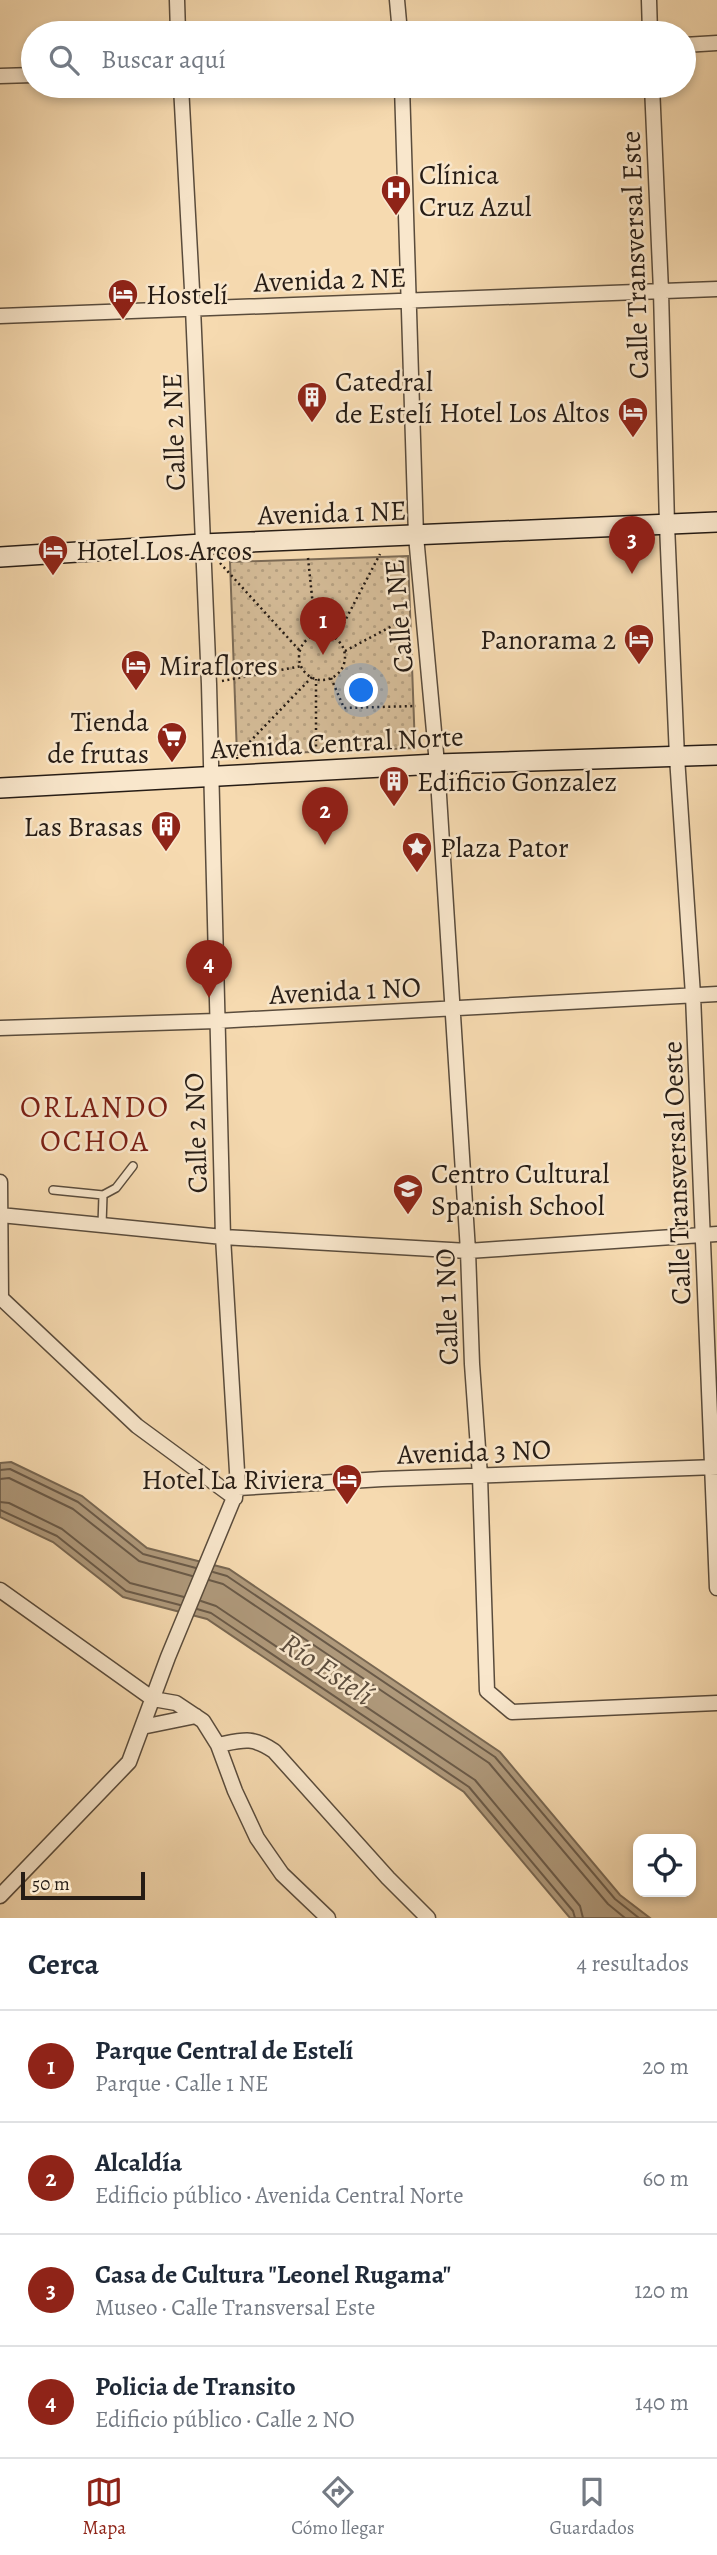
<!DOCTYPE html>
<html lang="es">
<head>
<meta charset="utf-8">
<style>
	body { margin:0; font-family:Alegreya,serif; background:#f6f6f7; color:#1f2937 }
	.controls { position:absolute; right:21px; bottom:21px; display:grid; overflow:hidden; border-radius:14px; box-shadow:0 4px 10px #0003 }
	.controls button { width:63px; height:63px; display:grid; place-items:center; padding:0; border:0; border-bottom:2px solid #e0e1e3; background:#fff; color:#1f2937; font:35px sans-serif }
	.scale { position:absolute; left:21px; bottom:18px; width:124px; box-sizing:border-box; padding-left:7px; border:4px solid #261c15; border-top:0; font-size:19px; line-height:24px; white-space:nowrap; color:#261c15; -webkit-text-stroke:5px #f9e7cc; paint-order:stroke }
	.you { position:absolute; left:362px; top:691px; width:24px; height:24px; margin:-18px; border:5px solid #fff; border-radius:50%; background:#1a73e8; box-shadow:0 0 0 10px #1a73e833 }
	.badge { display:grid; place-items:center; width:46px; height:46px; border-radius:50%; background:#8f2418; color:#fff; font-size:23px; font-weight:700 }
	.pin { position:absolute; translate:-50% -58px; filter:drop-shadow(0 2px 4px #0008) }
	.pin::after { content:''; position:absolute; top:37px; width:24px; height:21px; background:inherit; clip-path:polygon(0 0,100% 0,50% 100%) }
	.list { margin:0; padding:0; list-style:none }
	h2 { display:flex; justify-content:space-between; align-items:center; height:91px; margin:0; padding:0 28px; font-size:30px }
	h2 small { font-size:23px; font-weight:400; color:#747a83 }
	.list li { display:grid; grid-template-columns:46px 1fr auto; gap:21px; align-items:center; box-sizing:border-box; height:112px; padding:0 28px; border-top:2px solid #e0e1e3 }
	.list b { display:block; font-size:26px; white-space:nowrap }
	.list p { margin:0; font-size:23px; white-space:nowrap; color:#747a83 }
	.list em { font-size:23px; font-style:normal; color:#747a83 }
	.icon { flex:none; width:38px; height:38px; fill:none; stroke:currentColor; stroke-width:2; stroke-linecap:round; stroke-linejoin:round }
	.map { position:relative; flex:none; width:717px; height:1918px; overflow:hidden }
	.search { position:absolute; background:#fff; box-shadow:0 4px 10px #0003; left:21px; right:21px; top:21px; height:77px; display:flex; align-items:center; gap:18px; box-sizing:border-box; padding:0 24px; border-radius:38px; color:#747a83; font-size:26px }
	.sheet { height:539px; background:#fff }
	nav { display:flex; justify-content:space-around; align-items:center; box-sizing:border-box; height:98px; border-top:2px solid #e0e1e3; background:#fff; font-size:19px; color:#747a83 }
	nav a { display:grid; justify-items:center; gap:4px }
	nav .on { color:#8f2418 }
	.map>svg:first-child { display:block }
	.grass { fill:url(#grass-dots); stroke:#7c6b56; stroke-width:2 }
	.water { fill:#af997b; stroke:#786752; stroke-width:2 }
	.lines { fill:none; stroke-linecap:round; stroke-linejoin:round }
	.shore { stroke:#6a5a48; stroke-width:2 }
	.lane-casing { stroke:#5a4c3c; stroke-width:10 }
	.street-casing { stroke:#5a4c3c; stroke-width:17 }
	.secondary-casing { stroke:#261c15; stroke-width:22 }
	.path { stroke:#261c15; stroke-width:2.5; stroke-dasharray:2 3.5; stroke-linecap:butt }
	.lane { stroke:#f9e7cc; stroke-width:7 }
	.street { stroke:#f9e7cc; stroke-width:14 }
	.secondary { stroke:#f9e7cc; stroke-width:19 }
	.labels { text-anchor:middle; stroke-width:5; stroke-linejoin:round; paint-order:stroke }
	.poi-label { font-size:28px; fill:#261c15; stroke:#f9e7cc; text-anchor:start }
	.street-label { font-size:28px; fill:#261c15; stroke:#f9e7cc }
	.neighbourhood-label { font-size:30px; letter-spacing:2px; fill:#7a1f14; stroke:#f9e7cc }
	.water-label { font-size:30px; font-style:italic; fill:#5d4e3e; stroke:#f9e7cc }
</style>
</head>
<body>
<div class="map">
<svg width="717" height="1918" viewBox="0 0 717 1918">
	<defs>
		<pattern id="grass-dots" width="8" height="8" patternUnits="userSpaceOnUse" patternTransform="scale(1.75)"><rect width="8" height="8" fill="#d3ba96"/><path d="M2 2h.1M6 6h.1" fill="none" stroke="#b59f80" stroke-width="1.8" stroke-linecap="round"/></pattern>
	</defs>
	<rect width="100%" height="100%" fill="#f6dab0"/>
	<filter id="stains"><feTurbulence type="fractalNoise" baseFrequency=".00286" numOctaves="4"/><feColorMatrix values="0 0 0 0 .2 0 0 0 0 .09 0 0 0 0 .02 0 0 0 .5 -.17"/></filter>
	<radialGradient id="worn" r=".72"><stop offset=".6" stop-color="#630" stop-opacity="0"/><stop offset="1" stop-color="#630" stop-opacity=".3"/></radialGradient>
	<!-- grass -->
	<path class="grass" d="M408,556L415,748L237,755L230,562Z"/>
	<!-- water -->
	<path class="water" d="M11,1462L82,1496L147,1548L229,1569L500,1752L620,1895L650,1918H570L464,1792L207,1619L123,1597L53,1542L0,1517V1463Z"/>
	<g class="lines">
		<!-- shore -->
		<path class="shore" d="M0,1470L10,1469L78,1502L143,1554L196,1568
			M0,1479L9,1478L73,1509L139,1561L192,1576
			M0,1502L9,1503L62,1529L130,1583L184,1597
			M0,1510L57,1536L126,1591L180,1605
			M213,1572L227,1576L495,1757L615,1899L639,1918
			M209,1580L223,1584L489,1763L608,1904L625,1918
			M201,1601L216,1606L475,1780L580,1906L583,1918
			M197,1609L211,1613L469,1787L573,1911L575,1918"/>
		<!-- lane casing -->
		<g class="lane-casing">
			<path id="lane" d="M53,1190L103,1195L116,1188L133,1166
				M102,1225L103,1195"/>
		</g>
		<!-- street casing -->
		<g class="street-casing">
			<path id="street" d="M177,0L178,33
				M397,0L400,33
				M649,0L650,33
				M684,45L717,43
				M0,76L33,75
				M402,86L416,536L437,764L468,1251L472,1364L480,1476L487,1691L512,1712L717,1703
				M652,86L661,291L667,525L677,757L693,995L717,1588
				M0,316L717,289
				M0,1028L216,1021L717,994
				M0,1182L1,1298L137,1426L235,1498
				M0,1215L223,1237L468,1251L717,1234
				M238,1488L382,1479L717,1467
				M0,1590L153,1699L176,1703L203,1721L218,1745L235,1791L257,1838L282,1874L328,1918
				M142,1727L196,1716
				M218,1745C243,1740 252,1736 274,1751L388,1878L428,1918
				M0,1896L129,1762L168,1657L238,1488L223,1237L209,684L193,308L181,86"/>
		</g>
		<!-- secondary casing -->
		<g class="secondary-casing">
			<path id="secondary" d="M0,557L202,544L717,522
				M0,788L437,764L717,755"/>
		</g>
		<!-- path -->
		<path class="path" d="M308,558L316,635
			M220,563L300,651
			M299 657a23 23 0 1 1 46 0a23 23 0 1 1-46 0Z
			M336,638L380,554
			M345,651L407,618
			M331,678L344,708L416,706
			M222,681L302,666
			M316,752V679
			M237,759V755L312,677"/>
		<!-- lane -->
		<use href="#lane" class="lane"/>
		<!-- street -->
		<use href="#street" class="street"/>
		<!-- secondary -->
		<use href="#secondary" class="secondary"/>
	</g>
	<!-- icons -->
	<defs>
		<g id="hospital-pin" transform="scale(1.575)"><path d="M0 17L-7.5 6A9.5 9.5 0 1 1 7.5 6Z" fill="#8f2418" stroke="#f9e7cc"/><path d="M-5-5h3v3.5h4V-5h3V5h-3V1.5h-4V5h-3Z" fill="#fff"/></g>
		<g id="hotel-pin" transform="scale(1.575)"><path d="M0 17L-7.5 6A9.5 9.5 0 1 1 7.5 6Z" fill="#8f2418" stroke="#f9e7cc"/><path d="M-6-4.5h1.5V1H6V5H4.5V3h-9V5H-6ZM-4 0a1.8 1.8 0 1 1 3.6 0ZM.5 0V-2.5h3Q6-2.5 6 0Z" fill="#fff"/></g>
		<g id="building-pin" transform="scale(1.575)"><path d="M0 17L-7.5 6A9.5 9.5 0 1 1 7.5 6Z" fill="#8f2418" stroke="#f9e7cc"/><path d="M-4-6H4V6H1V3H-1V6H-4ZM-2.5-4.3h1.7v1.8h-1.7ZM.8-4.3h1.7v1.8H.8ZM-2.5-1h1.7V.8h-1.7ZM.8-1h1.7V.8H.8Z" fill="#fff"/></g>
		<g id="supermarket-pin" transform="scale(1.575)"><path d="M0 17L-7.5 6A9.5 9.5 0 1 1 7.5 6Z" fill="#8f2418" stroke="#f9e7cc"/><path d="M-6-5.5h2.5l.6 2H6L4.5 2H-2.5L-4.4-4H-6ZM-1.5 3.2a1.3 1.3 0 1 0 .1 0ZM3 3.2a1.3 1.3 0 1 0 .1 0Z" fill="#fff"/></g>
		<g id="sight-pin" transform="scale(1.575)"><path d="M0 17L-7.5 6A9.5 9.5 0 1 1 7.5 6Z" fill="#8f2418" stroke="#f9e7cc"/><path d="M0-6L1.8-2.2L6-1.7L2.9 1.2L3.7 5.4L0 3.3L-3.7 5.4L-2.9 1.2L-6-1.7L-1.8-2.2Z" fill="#fff"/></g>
		<g id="school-pin" transform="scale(1.575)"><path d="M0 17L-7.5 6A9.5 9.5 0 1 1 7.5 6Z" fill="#8f2418" stroke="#f9e7cc"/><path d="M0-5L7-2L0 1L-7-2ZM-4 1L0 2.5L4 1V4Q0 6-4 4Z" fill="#fff"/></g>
	</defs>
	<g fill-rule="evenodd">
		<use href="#hospital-pin" x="396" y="190"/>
		<use href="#hotel-pin" x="123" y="294"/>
		<use href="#building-pin" x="312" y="397"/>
		<use href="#hotel-pin" x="633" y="412"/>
		<use href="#hotel-pin" x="53" y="550"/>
		<use href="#hotel-pin" x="639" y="639"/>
		<use href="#hotel-pin" x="136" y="665"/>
		<use href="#supermarket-pin" x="172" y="737"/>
		<use href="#building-pin" x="394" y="781"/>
		<use href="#building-pin" x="166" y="826"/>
		<use href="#sight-pin" x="417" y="847"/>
		<use href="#school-pin" x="408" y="1189"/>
		<use href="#hotel-pin" x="347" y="1479"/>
	</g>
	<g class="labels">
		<!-- poi labels -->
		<g class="poi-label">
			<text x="419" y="184">Clínica<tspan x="419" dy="32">Cruz Azul</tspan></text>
			<text x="146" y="304">Hostelí</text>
			<text x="335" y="391">Catedral<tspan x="335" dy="32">de Estelí</tspan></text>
			<text x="610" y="422" text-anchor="end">Hotel Los Altos</text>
			<text x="76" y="560">Hotel Los Arcos</text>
			<text x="616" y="649" text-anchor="end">Panorama 2</text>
			<text x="159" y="675">Miraflores</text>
			<text x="149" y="731" text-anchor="end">Tienda<tspan x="149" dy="32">de frutas</tspan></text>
			<text x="417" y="791">Edificio Gonzalez</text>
			<text x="143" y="836" text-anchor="end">Las Brasas</text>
			<text x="440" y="857">Plaza Pator</text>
			<text x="431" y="1183">Centro Cultural<tspan x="431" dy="32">Spanish School</tspan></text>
			<text x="324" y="1489" text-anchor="end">Hotel La Riviera</text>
		</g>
		<!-- street labels -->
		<g class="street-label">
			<text transform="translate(634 255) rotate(-92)" y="10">Calle Transversal Este</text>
			<text transform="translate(330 279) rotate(-2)" y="10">Avenida 2 NE</text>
			<text transform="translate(173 432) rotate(-92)" y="10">Calle 2 NE</text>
			<text transform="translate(332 512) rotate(-2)" y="10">Avenida 1 NE</text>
			<text transform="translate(398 616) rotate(-95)" y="10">Calle 1 NE</text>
			<text transform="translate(337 742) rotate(-3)" y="10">Avenida Central Norte</text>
			<text transform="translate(345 990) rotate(-3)" y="10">Avenida 1 NO</text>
			<text transform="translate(195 1133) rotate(-92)" y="10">Calle 2 NO</text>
			<text transform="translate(676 1173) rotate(-92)" y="10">Calle Transversal Oeste</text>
			<text transform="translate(446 1307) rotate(-92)" y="10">Calle 1 NO</text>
			<text transform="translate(474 1451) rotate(-2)" y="10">Avenida 3 NO</text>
		</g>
		<!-- neighbourhood labels -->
		<g class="neighbourhood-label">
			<text x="95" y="1117">ORLANDO<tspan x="95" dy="34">OCHOA</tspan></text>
		</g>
		<!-- water labels -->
		<g class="water-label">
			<text transform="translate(327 1669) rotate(34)" y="10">Río Estelí</text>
		</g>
	</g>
	<rect width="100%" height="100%" filter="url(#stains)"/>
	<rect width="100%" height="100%" fill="url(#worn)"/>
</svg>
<div class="controls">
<button><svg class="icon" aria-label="locate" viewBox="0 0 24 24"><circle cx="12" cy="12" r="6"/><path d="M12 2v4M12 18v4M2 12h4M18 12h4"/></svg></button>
</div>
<div class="scale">50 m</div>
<div class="you"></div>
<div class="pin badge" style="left:323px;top:655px">1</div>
<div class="pin badge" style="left:325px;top:845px">2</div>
<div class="pin badge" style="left:632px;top:574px">3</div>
<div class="pin badge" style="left:209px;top:998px">4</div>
<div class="search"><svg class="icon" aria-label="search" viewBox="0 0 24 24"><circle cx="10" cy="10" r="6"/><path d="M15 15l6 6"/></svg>Buscar aquí</div>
</div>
<section class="sheet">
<h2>Cerca<small>4 resultados</small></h2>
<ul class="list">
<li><span class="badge">1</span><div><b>Parque Central de Estelí</b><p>Parque · Calle 1 NE</p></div><em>20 m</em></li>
<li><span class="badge">2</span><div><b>Alcaldía</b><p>Edificio público · Avenida Central Norte</p></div><em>60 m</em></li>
<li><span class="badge">3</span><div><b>Casa de Cultura &quot;Leonel Rugama&quot;</b><p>Museo · Calle Transversal Este</p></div><em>120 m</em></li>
<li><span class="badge">4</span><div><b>Policia de Transito</b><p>Edificio público · Calle 2 NO</p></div><em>140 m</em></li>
</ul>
</section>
<nav>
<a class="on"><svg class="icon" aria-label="map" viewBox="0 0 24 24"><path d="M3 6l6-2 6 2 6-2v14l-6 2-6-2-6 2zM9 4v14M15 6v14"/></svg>Mapa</a>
<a><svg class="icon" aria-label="directions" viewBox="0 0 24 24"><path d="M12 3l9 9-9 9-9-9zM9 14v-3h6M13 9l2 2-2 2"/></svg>Cómo llegar</a>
<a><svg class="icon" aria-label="saved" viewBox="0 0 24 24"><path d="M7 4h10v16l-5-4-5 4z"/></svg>Guardados</a>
</nav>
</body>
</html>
